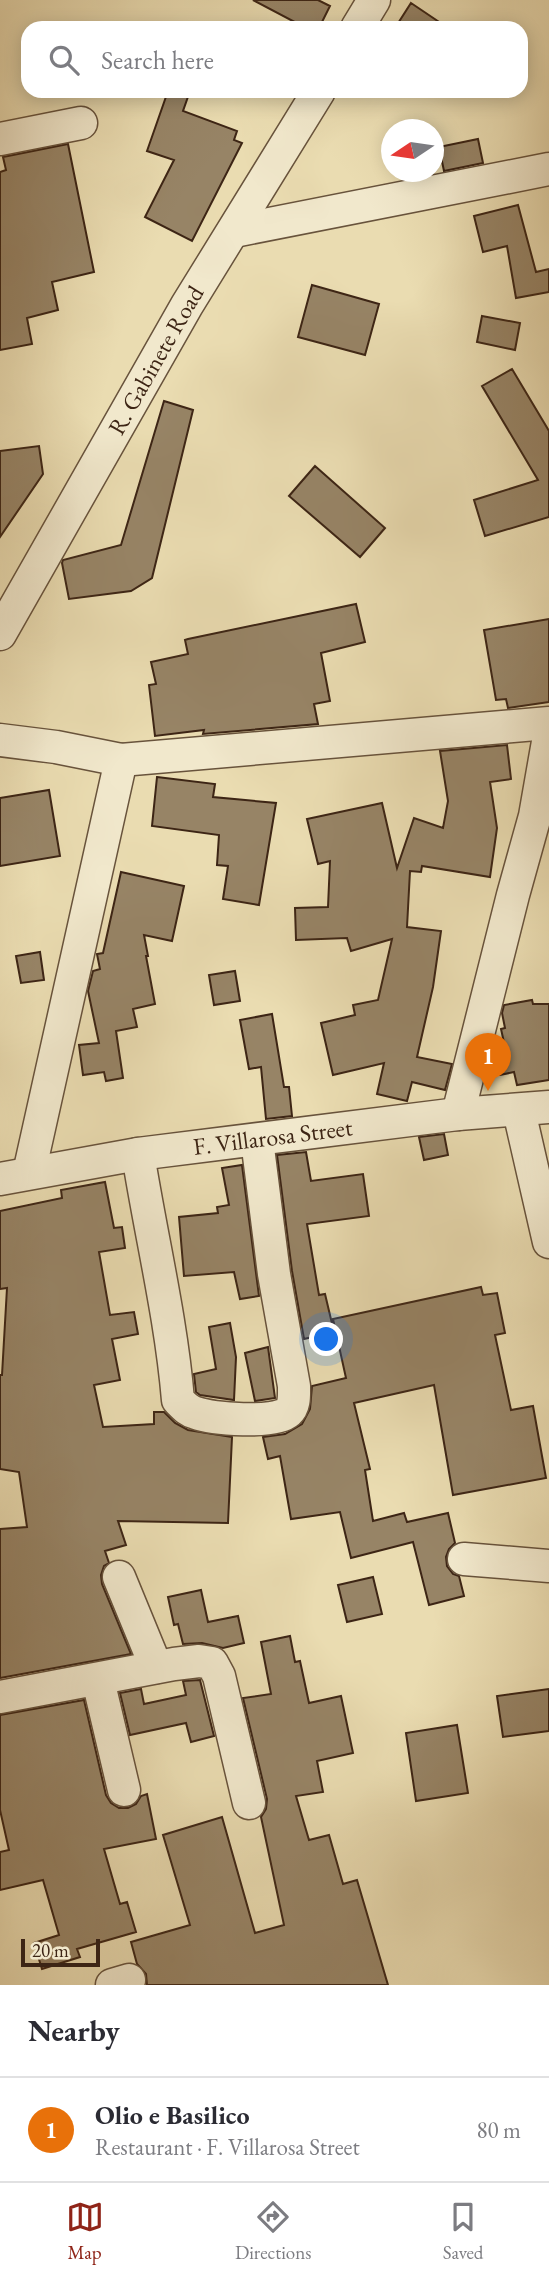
<!DOCTYPE html>
<html lang="en">
<head>
<meta charset="utf-8">
<style>
	body { margin:0; font-family:"EB Garamond",serif; background:#f2f2f3; color:#2b2b33 }
	.compass { position:absolute; left:381px; top:119px; width:63px; height:63px; border-radius:50%; background:#fff; box-shadow:0 4px 18px #0003; rotate:257deg }
	.scale { position:absolute; left:21px; bottom:18px; width:79px; box-sizing:border-box; padding-left:7px; border:4px solid #3d2515; border-top:0; font-size:19px; line-height:24px; white-space:nowrap; color:#3d2515; -webkit-text-stroke:5px #f1e8cc; paint-order:stroke }
	.you { position:absolute; left:327px; top:1340px; width:24px; height:24px; margin:-18px; border:5px solid #fff; border-radius:50%; background:#1a73e8; box-shadow:0 0 0 10px #1a73e833 }
	.badge { display:grid; place-items:center; width:46px; height:46px; border-radius:50%; background:#8f2418; color:#fff; font-size:23px; font-weight:700 }
	.pin { position:absolute; translate:-50% -58px; filter:drop-shadow(0 2px 4px #0008) }
	.pin::after { content:''; position:absolute; top:37px; width:24px; height:21px; background:inherit; clip-path:polygon(0 0,100% 0,50% 100%) }
	.list { margin:0; padding:0; list-style:none }
	h2 { display:flex; justify-content:space-between; align-items:center; height:91px; margin:0; padding:0 28px; font-size:30px }
	h2 small { font-size:23px; font-weight:400; color:#7c7c81 }
	.list li { display:grid; grid-template-columns:46px 1fr auto; gap:21px; align-items:center; box-sizing:border-box; height:105px; padding:0 28px; border-top:2px solid #e1e1e2 }
	.list b { display:block; font-size:26px; white-space:nowrap }
	.list p { margin:0; font-size:23px; white-space:nowrap; color:#7c7c81 }
	.list em { font-size:23px; font-style:normal; color:#7c7c81 }
	.icon { flex:none; width:38px; height:38px; fill:none; stroke:currentColor; stroke-width:2; stroke-linecap:round; stroke-linejoin:round }
	.map { position:relative; flex:none; width:549px; height:1985px; overflow:hidden }
	.search { position:absolute; background:#fff; box-shadow:0 4px 18px #0003; left:21px; right:21px; top:21px; height:77px; display:flex; align-items:center; gap:18px; box-sizing:border-box; padding:0 24px; border-radius:21px; color:#7c7c81; font-size:26px }
	.sheet { height:196px; background:#fff }
	nav { display:flex; justify-content:space-around; align-items:center; box-sizing:border-box; height:98px; border-top:2px solid #e1e1e2; background:#fff; font-size:19px; color:#7c7c81 }
	nav a { display:grid; justify-items:center; gap:4px }
	nav .on { color:#8f2418 }
	.map>svg:first-child { display:block }
	.building { fill:#978466; stroke:#3d2515; stroke-width:2 }
	.lines { fill:none; stroke-linecap:round; stroke-linejoin:round }
	.minor-casing { stroke:#68533c; stroke-width:35 }
	.minor { stroke:#f1e8cc; stroke-width:32 }
	.labels { text-anchor:middle; stroke-width:5; stroke-linejoin:round; paint-order:stroke }
	.street-label { font-size:24px; fill:#3d2515; stroke:#f1e8cc }
</style>
</head>
<body>
<div class="map">
<svg width="549" height="1985" viewBox="0 0 549 1985">
	<rect width="100%" height="100%" fill="#eadcb1"/>
	<filter id="stains"><feTurbulence type="fractalNoise" baseFrequency=".00286" numOctaves="4"/><feColorMatrix values="0 0 0 0 .2 0 0 0 0 .09 0 0 0 0 .02 0 0 0 .5 -.17"/></filter>
	<radialGradient id="worn" r=".72"><stop offset=".6" stop-color="#630" stop-opacity="0"/><stop offset="1" stop-color="#630" stop-opacity=".3"/></radialGradient>
	<!-- building -->
	<path class="building" d="M253,0H318L330,6L319,28H306Z
		M411,3L448,28H395Z
		M168,91H190L183,111L237,131L234,140L242,143L192,241L145,217L174,160L147,151Z
		M478,139L483,163L444,171L439,147Z
		M68,144L94,272L52,282L58,310L27,318L32,344L0,350V172L6,170L3,157Z
		M518,205L536,272L549,269V292L516,298L507,246L483,252L474,216Z
		M312,285L379,304L365,355L298,337Z
		M482,316L520,323L515,350L477,342Z
		M512,369L549,431V517L485,536L474,500L538,480L482,386Z
		M164,401L193,410L152,578L131,591L69,599L62,563L63,560L121,545Z
		M39,446L43,474L0,537V451Z
		M315,466L385,528L360,557L289,496Z
		M356,604L365,642L321,653L330,701L314,704L318,724L203,734L204,730L155,736L149,685L156,684L151,662L188,654L185,640L188,639Z
		M549,619V702L508,708L506,699L496,700L484,630Z
		M507,745L511,779L490,782L497,828L490,877L422,866L421,872L410,871L407,927L441,931L433,987L417,1057L452,1064L445,1090L412,1082L407,1101L377,1094L384,1063L333,1075L321,1023L355,1015L353,1005L378,1000L392,939L351,951L347,938L296,940L295,908L328,907L330,861L318,864L307,819L382,803L397,868L414,818L443,828L448,801L440,751Z
		M157,777L215,784L213,797L276,803L259,905L223,899L228,866L217,865L219,835L152,826Z
		M49,790L60,856L0,866V798Z
		M121,872L184,886L172,941L144,935L148,956H146L155,1004L133,1009L137,1027L116,1031L123,1078L106,1081L104,1072L83,1075L79,1045L99,1043L88,991L93,971L100,969L97,954L103,953Z
		M40,952L44,980L21,983L16,956Z
		M235,971L240,1001L214,1005L209,975Z
		M532,1000L533,1004H549V1080L517,1085L514,1072L500,1075L488,1072L494,1045L505,1047L501,1029L505,1028L502,1013L504,1005Z
		M272,1014L284,1087H289L292,1116L266,1119L261,1067L249,1069L240,1020Z
		M444,1134L448,1155L424,1160L419,1137Z
		M306,1152L311,1181L363,1174L369,1216L307,1224L319,1295L325,1294L334,1332L304,1339L292,1271L277,1155Z
		M242,1165L259,1296L240,1299L234,1272L184,1276L179,1217L218,1213L217,1207L229,1205L222,1168Z
		M105,1182L114,1228L122,1227L125,1248L99,1252L110,1315L134,1312L138,1334L112,1339L120,1380L94,1385L103,1427L154,1424V1412H164L175,1423L188,1430L232,1437L228,1523L118,1521L126,1545L105,1551L109,1563L104,1566L101,1575L102,1584L131,1654L0,1678V1529L27,1527L19,1472L0,1469V1375H2L7,1288L0,1289V1211L62,1198L61,1190Z
		M481,1287L483,1295L497,1293L505,1333L495,1335L511,1410L533,1406L546,1478L453,1495L434,1385L354,1403L370,1469L365,1470L373,1521L404,1513L407,1522L448,1513L455,1543L449,1549L446,1557L447,1566L453,1574L459,1576L464,1596L429,1605L413,1542L351,1558L340,1512L291,1519L280,1456L268,1459L263,1437L285,1434L302,1424L310,1409L312,1386L346,1378L333,1319Z
		M230,1323L236,1357L234,1400L200,1395L196,1392L194,1374L216,1369L209,1327Z
		M268,1347L275,1398L255,1401L245,1353Z
		M373,1577L382,1614L347,1622L338,1585Z
		M201,1590L208,1622L238,1616L244,1643L223,1648L202,1643L183,1644L178,1624L174,1625L168,1597Z
		M290,1636L295,1662L300,1661L309,1703L341,1696L353,1753L317,1761L323,1792L296,1796L309,1840L329,1835L343,1884L357,1880L388,1985H147L146,1974L137,1964L131,1942L190,1925L163,1835L222,1817L255,1933L284,1925L261,1817L266,1809L267,1799L243,1698L271,1694L261,1642Z
		M200,1680L214,1736L191,1742L186,1723L130,1735L120,1693L141,1689L144,1704L186,1695L183,1681Z
		M549,1689V1731L503,1737L497,1696Z
		M84,1700L106,1795L111,1803L119,1808H128L136,1804L141,1796L147,1794L156,1839L104,1849L120,1904L127,1902L136,1932L77,1949L80,1957L42,1969L34,1943L59,1935L43,1880L0,1890V1852L9,1850L0,1810V1715Z
		M457,1725L468,1793L416,1801L406,1733Z"/>
	<g class="lines">
		<!-- minor casing -->
		<g class="minor-casing">
			<g id="minor">
				<path d="M357,28L374,0"/>
				<path d="M0,139L81,123"/>
				<path d="M234,231L549,169"/>
				<path id="s1" d="M0,634L187,305L319,91"/>
				<path d="M0,740L56,747L121,760"/>
				<path d="M519,1111L549,1242"/>
				<path d="M458,1114L513,895L535,816L549,736"/>
				<path d="M138,1154C151,1236 171,1317 178,1400C184,1406 188,1411 196,1413C212,1419 275,1424 288,1412C295,1406 294,1395 294,1386L274,1274L257,1140"/>
				<path d="M29,1173L121,760L549,723"/>
				<path id="s2" d="M0,1179L138,1154L458,1114L549,1107"/>
				<path d="M464,1559L549,1566"/>
				<path d="M119,1577L156,1667"/>
				<path d="M98,1680L124,1790"/>
				<path d="M0,1697L174,1664L199,1661L212,1663L219,1676L249,1803"/>
				<path d="M112,1985L129,1980"/>
			</g>
		</g>
		<!-- minor -->
		<use href="#minor" class="minor"/>
	</g>
	<g class="labels">
		<!-- street labels -->
		<g class="street-label">
			<text dy="8" stroke="none"><textPath href="#s1" startOffset="315">R. Gabinete Road</textPath></text>
			<text dy="8" stroke="none"><textPath href="#s2" startOffset="276">F. Villarosa Street</textPath></text>
		</g>
	</g>
	<rect width="100%" height="100%" filter="url(#stains)"/>
	<rect width="100%" height="100%" fill="url(#worn)"/>
</svg>
<svg class="compass" viewBox="-18 -18 36 36"><path d="M0-13l5 13h-10z" fill="#e53935"/><path d="M0 13l5-13h-10z" fill="#7c7c81"/></svg>
<div class="scale">20 m</div>
<div class="you"></div>
<div class="pin badge" style="left:488px;top:1091px;background:#e8710a">1</div>
<div class="search"><svg class="icon" aria-label="search" viewBox="0 0 24 24"><circle cx="10" cy="10" r="6"/><path d="M15 15l6 6"/></svg>Search here</div>
</div>
<section class="sheet">
<h2>Nearby<small></small></h2>
<ul class="list">
<li><span class="badge" style="background:#e8710a">1</span><div><b>Olio e Basilico</b><p>Restaurant · F. Villarosa Street</p></div><em>80 m</em></li>
</ul>
</section>
<nav>
<a class="on"><svg class="icon" aria-label="map" viewBox="0 0 24 24"><path d="M3 6l6-2 6 2 6-2v14l-6 2-6-2-6 2zM9 4v14M15 6v14"/></svg>Map</a>
<a><svg class="icon" aria-label="directions" viewBox="0 0 24 24"><path d="M12 3l9 9-9 9-9-9zM9 14v-3h6M13 9l2 2-2 2"/></svg>Directions</a>
<a><svg class="icon" aria-label="saved" viewBox="0 0 24 24"><path d="M7 4h10v16l-5-4-5 4z"/></svg>Saved</a>
</nav>
</body>
</html>
